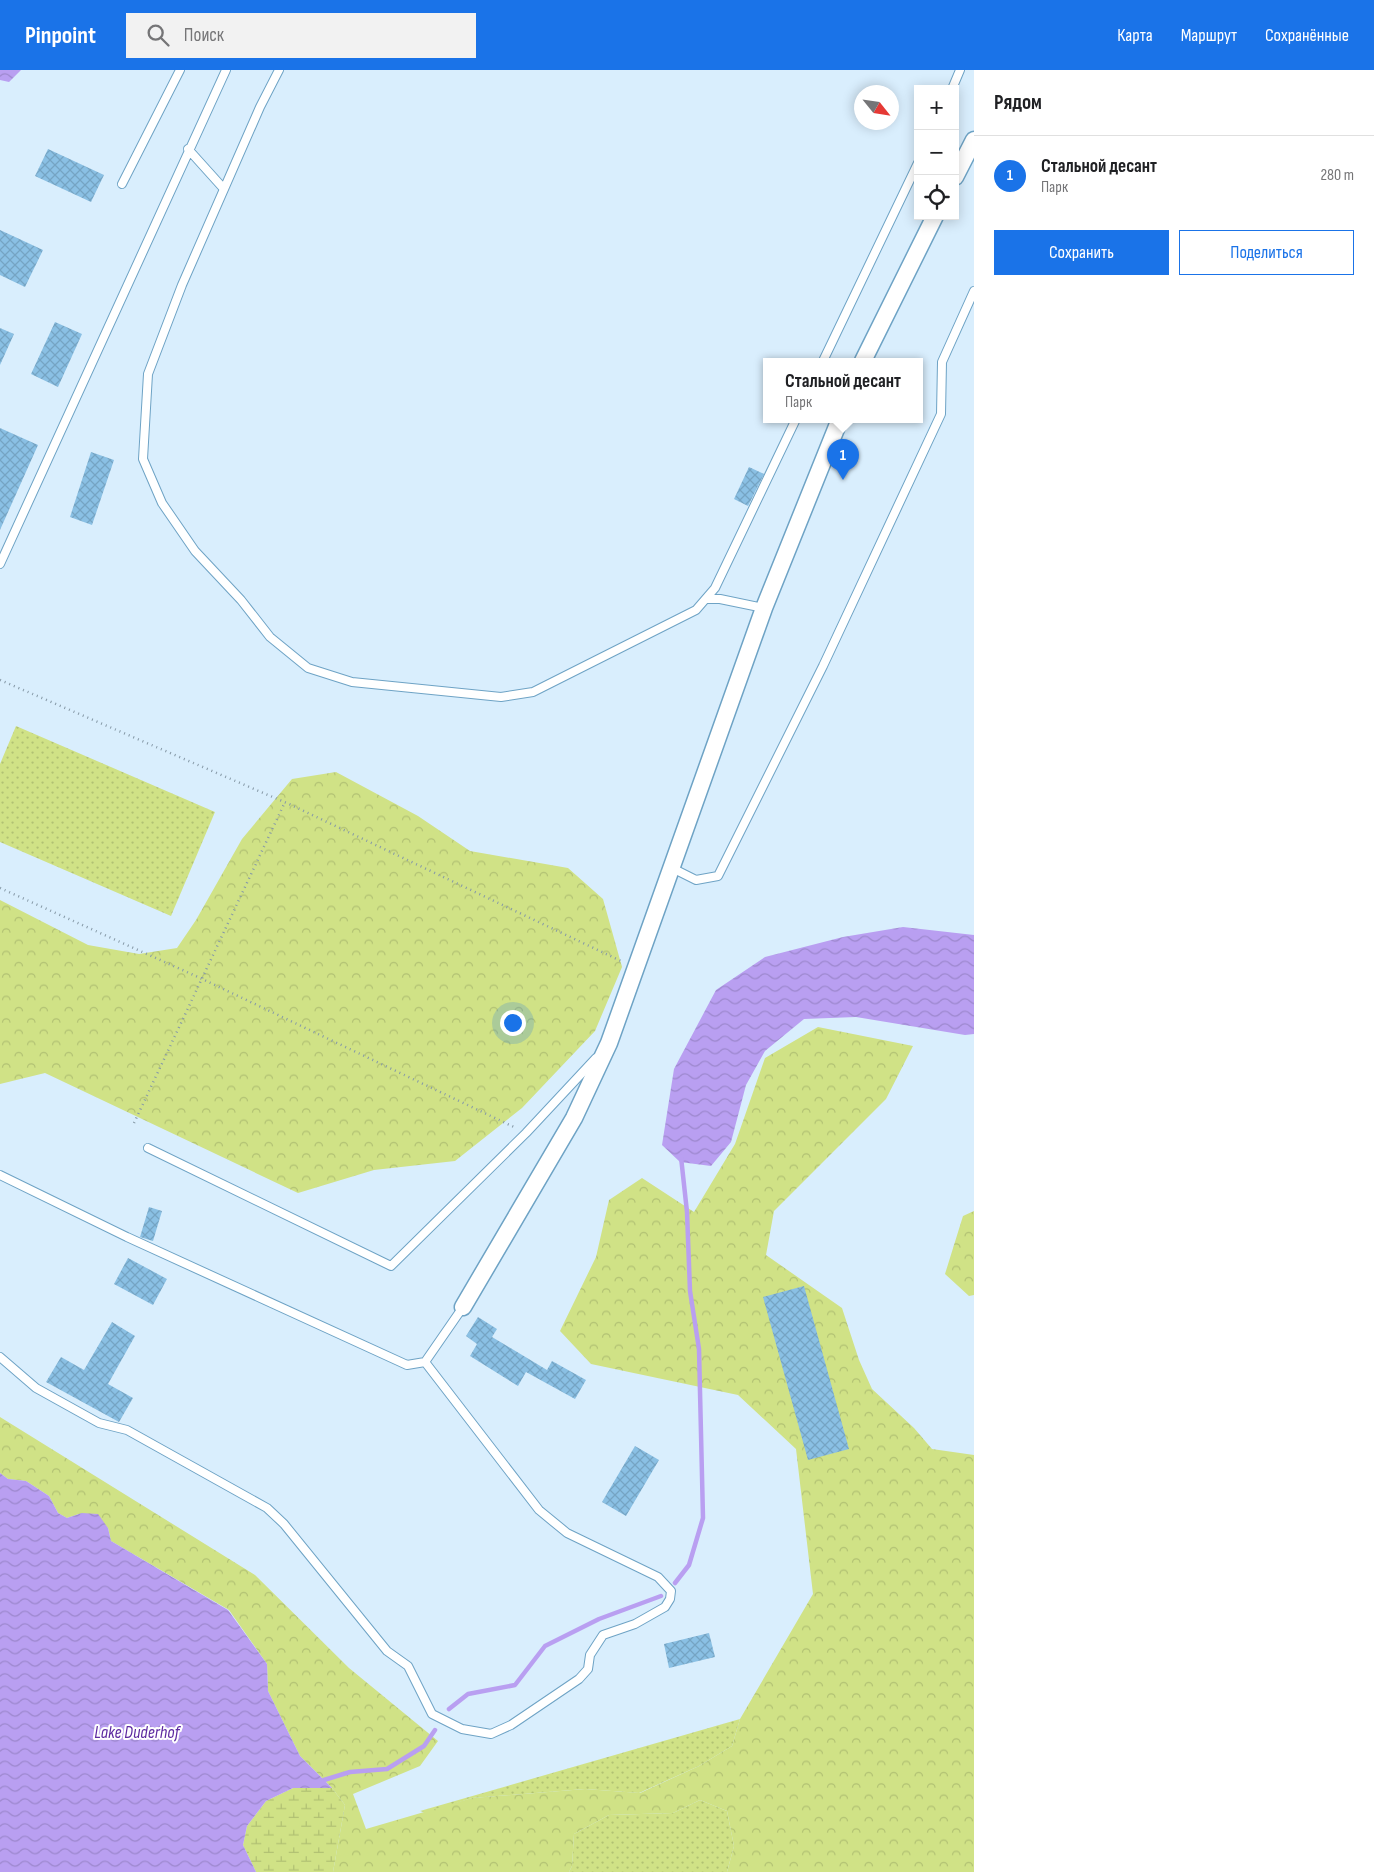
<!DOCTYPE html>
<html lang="ru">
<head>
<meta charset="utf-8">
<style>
	body { margin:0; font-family:"Sofia Sans Condensed",sans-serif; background:#f2f2f2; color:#202124 }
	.controls { position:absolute; right:15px; top:15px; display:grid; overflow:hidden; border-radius:0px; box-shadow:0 2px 12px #0003 }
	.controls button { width:45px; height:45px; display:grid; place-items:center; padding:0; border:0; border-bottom:1px solid #e0e0e0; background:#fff; color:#202124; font:25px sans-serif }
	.compass { position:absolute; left:854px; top:15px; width:45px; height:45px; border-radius:50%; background:#fff; box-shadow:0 2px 12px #0003; rotate:120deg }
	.you { position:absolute; left:512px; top:952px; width:18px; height:18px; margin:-12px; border:4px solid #fff; border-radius:50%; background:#1a73e8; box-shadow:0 0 0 8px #1a73e833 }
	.badge { display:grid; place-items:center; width:32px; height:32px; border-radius:50%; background:#1a73e8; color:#fff; font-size:16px; font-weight:700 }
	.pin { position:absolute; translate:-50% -41px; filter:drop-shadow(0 1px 2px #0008) }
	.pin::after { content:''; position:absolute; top:26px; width:18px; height:15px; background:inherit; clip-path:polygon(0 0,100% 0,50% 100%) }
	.popup { position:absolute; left:763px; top:288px; width:160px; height:65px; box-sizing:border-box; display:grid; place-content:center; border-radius:0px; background:#fff; filter:drop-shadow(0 1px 4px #0005); font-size:16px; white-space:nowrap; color:#757577 }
	.popup b { font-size:19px; color:#202124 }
	.popup::after { content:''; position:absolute; left:50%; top:100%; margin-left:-10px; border:10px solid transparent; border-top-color:#fff }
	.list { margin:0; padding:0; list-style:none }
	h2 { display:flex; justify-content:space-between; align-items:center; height:65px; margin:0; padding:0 20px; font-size:21px }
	h2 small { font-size:16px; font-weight:400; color:#757577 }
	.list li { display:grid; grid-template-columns:32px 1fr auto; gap:15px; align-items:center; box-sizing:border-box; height:80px; padding:0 20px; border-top:1px solid #e0e0e0 }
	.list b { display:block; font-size:19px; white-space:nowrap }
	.list p { margin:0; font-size:16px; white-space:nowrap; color:#757577 }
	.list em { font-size:16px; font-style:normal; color:#757577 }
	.actions { display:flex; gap:10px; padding:15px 20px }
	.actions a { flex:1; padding:11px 0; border:1px solid #1a73e8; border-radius:0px; text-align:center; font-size:18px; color:#1a73e8 }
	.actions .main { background:#1a73e8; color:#fff }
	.icon { flex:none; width:28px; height:28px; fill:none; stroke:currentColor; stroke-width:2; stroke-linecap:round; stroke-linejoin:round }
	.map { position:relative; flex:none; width:974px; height:1802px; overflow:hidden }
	header { display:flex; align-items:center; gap:30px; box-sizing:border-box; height:70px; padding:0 25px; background:#1a73e8; color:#fff }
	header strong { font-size:24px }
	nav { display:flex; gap:28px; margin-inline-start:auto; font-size:18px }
	.search { width:350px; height:45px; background:#f2f2f2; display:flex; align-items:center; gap:12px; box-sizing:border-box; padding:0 18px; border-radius:0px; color:#757577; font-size:19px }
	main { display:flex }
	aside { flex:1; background:#fff }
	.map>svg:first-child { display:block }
	.green { fill:url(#green-dots) }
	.forest { fill:url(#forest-crowns) }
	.wetland { fill:url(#wetland-marsh) }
	.water { fill:url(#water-waves) }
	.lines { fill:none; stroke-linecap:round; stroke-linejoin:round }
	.stream { stroke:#b99ff1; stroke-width:4.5 }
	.building { fill:url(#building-cross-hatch) }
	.service-casing { stroke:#6ea3c5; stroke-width:10 }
	.minor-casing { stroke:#6ea3c5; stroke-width:19 }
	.path { stroke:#8699a7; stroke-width:2.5; stroke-dasharray:1 4; stroke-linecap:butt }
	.service { stroke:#fff; stroke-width:8 }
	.minor { stroke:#fff; stroke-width:16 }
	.labels { text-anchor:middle; stroke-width:4; stroke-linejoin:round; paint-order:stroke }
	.water-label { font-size:18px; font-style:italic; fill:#5d2aa0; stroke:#fff }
</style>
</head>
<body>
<header>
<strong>Pinpoint</strong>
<div class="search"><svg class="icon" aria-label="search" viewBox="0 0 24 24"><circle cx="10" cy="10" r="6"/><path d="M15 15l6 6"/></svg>Поиск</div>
<nav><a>Карта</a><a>Маршрут</a><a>Сохранённые</a></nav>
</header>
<main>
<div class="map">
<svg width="974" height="1802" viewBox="0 0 974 1802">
	<defs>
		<pattern id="green-dots" width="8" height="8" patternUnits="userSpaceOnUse" patternTransform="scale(1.25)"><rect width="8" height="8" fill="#d0e286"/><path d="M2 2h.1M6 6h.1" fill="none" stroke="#b1c173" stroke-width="1.8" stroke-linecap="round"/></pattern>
		<pattern id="forest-crowns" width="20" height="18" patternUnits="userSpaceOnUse" patternTransform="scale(1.25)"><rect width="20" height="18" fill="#d0e286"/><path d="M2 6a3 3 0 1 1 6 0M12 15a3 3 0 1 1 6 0" fill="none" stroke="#b1c173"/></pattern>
		<pattern id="wetland-marsh" width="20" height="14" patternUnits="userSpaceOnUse" patternTransform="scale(1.25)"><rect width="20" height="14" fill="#d0e286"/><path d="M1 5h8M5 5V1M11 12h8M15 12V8" fill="none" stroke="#b1c173"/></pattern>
		<pattern id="water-waves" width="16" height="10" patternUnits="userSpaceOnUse" patternTransform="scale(1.25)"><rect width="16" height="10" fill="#b99ff1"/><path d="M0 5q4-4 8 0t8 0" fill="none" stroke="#9d88ce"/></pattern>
		<pattern id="building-cross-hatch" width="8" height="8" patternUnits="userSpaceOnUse" patternTransform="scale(1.25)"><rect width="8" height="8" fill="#8ac0e4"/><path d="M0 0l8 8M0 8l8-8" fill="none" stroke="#75a4c3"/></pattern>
	</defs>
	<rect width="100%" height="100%" fill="#d9eefd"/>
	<!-- green -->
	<path class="green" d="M16,656L215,742L171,846L0,772V694Z
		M740,1649L732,1676L699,1696L639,1723L585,1719L472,1728L426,1743L420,1741Z
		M700,1730L727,1741L734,1776L727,1802H569L572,1796L574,1764L609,1745L673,1743Z"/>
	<!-- forest -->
	<path class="forest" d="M336,702L418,746L470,781L568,798L603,829L622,897L595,961L522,1038L455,1091L374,1100L298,1123L45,1003L0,1014V830L88,875L139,884L177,878L196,850L242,769L292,709Z
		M818,957L913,976L886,1029L774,1141L766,1185L842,1238L859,1290L872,1319L914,1358L932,1379L974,1385V1802H727L734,1776L727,1741L700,1730L673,1743L609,1745L574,1764L572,1796L569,1802H333L345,1735L332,1718L300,1686L268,1621L267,1594L229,1540L111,1471L108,1458L82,1443L67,1448L58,1443L49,1426L26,1411L8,1409L0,1403V1347L255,1505L349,1598L438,1671L420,1696L353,1724L366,1759L472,1728L585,1719L640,1723L699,1696L732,1676L740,1649L813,1524L796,1379L738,1325L591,1294L560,1261L596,1187L609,1130L642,1108L694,1142L735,1074L765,988Z
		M974,1141V1225L969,1226L945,1204L963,1146Z"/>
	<!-- wetland -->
	<path class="wetland" d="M293,1718H332L345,1735L333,1802H256L243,1775L247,1756L266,1731Z"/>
	<!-- water -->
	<path class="water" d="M0,0H21L9,12L0,10Z
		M903,857L974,865V964L965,965L856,947L804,949L765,981L746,1015L731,1072L711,1096L680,1092L662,1075L674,999L716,920L765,887L843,867Z
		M0,1403L8,1409L26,1411L49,1426L58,1443L67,1448L82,1443L98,1444L108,1458L111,1471L228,1540L267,1594L268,1621L300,1686L332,1718H293L266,1731L247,1756L243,1775L256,1802H0Z"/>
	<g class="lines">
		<!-- stream -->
		<path class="stream" d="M675,1513L689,1495L703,1448L699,1279L690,1221L687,1142L681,1087
			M449,1639L468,1624L515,1615L545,1576L599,1549L661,1526
			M324,1710L350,1702L387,1699L424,1676L435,1660"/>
	</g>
	<!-- building -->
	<path class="building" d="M48,79L104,105L91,132L35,106Z
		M0,160L43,180L25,217L0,205Z
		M55,252L82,264L58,317L31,304Z
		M0,258L14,264L0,295Z
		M0,358L38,375L0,460Z
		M91,382L114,390L92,455L70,447Z
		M749,397L764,404L748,436L734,429Z
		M149,1137L162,1141L153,1171L140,1167Z
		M128,1188L167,1209L153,1235L114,1214Z
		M804,1216L849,1379L808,1390L763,1227Z
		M478,1247L497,1259L492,1267L547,1300L552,1291L586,1310L575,1329L526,1302L518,1316L470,1286L477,1274L466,1266Z
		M112,1252L135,1266L108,1314L133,1328L119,1352L46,1312L61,1287L84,1300Z
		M635,1376L659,1390L626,1446L602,1432Z
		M709,1563L715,1587L669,1598L664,1574Z"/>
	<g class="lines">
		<!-- service casing -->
		<g class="service-casing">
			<path id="service" d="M279,0L260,37L182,215L148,304L143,389L162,433L195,481L241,530L270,567L308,598L352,612L501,627L533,622L696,540L715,518L796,349
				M952,19L960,0
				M188,79L224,119
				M122,114L180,0
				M823,291L918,93
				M0,494L226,0
				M708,529H720L764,538
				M672,798L696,810L718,806L823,596L941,344L942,292L974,221
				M148,1078L391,1196L526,1063L596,988
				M0,1105L127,1167L407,1295L425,1292L463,1237
				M0,1287L36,1318L99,1353L127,1360L267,1438L284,1454L387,1581L408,1596L432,1644L462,1659L491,1664L511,1655L579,1609L588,1599L590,1585L603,1565L635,1554L665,1537L670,1529L671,1521L658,1507L567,1463L539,1440L425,1292"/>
		</g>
		<!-- minor casing -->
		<g class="minor-casing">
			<path id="minor" d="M955,107L974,70
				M863,291L935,146
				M463,1237L574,1048L609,973L764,538L840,349"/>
		</g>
		<!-- path -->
		<path class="path" d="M0,610L289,734L621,891
			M0,818L198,907L516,1058
			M134,1053L285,732"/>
		<!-- service -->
		<use href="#service" class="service"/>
		<!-- minor -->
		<use href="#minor" class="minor"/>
	</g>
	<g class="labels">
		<!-- water labels -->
		<g class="water-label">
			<text x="137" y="1668">Lake Duderhof</text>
		</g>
	</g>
</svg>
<div class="controls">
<button>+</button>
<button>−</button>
<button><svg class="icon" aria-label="locate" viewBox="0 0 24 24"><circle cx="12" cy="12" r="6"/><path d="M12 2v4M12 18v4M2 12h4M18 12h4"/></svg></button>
</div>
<svg class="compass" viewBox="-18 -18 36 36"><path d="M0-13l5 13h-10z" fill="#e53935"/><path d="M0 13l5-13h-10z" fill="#757577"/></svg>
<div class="you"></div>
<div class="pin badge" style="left:843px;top:410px">1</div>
<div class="popup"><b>Стальной десант</b>Парк</div>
</div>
<aside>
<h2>Рядом<small></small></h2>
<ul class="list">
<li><span class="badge">1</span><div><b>Стальной десант</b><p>Парк</p></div><em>280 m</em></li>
</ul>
<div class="actions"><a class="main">Сохранить</a><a>Поделиться</a></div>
</aside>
</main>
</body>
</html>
